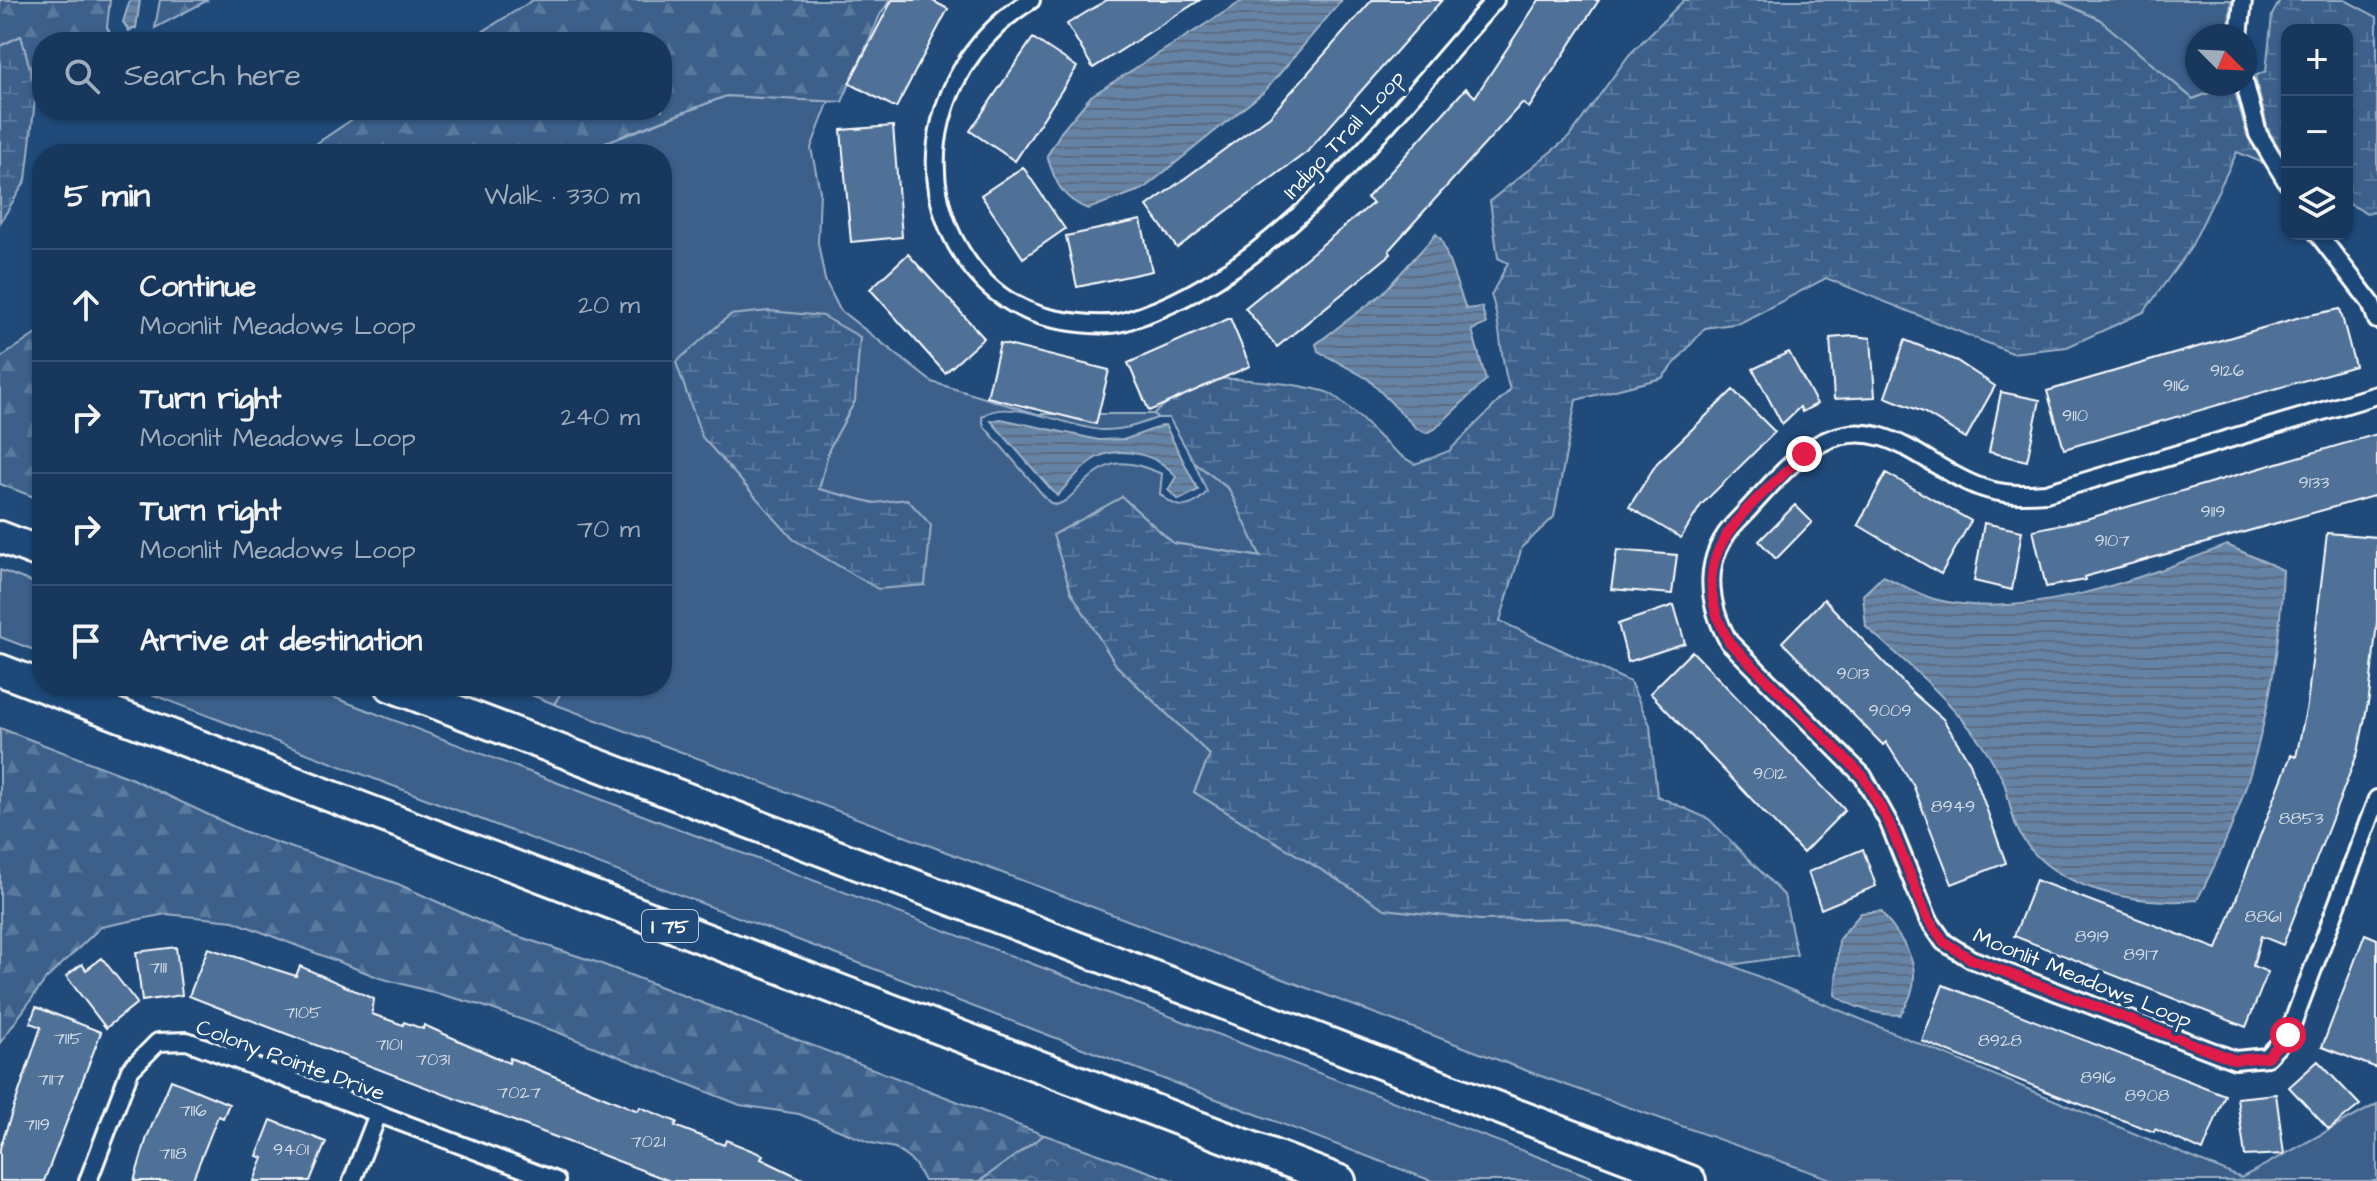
<!DOCTYPE html>
<html lang="en">
<head>
<meta charset="utf-8">
<style>
	body { margin:0; font-family:"Architects Daughter",sans-serif; background:#203f62; color:#f1f3f6 }
	.controls { position:absolute; right:24px; top:24px; display:grid; overflow:hidden; border-radius:16px; box-shadow:0 2px 6px #0004 }
	.controls button { width:72px; height:72px; display:grid; place-items:center; padding:0; border:0; border-bottom:2px solid #365272; background:#17385c; color:#f1f3f6; font:40px sans-serif }
	.compass { position:absolute; left:2185px; top:24px; width:72px; height:72px; border-radius:50%; background:#17385c; box-shadow:0 2px 6px #0004; rotate:114deg }
	.stop { position:absolute; width:24px; height:24px; margin:-18px; border:6px solid #e11d48; border-radius:50%; background:#fff }
	.stop.end { background:#e11d48; border-color:#fff; box-shadow:0 2px 8px #0008 }
	.list { margin:0; padding:0; list-style:none }
	h2 { display:flex; justify-content:space-between; align-items:center; height:104px; margin:0; padding:0 32px; font-size:34px }
	h2 small { font-size:26px; font-weight:400; color:#9eacbb }
	.list li { display:grid; grid-template-columns:52px 1fr auto; gap:24px; align-items:center; box-sizing:border-box; height:112px; padding:0 32px; border-top:2px solid #365272 }
	.list b { display:block; font-size:30px; white-space:nowrap }
	.list p { margin:0; font-size:26px; white-space:nowrap; color:#9eacbb }
	.list em { font-size:26px; font-style:normal; color:#9eacbb }
	.icon { flex:none; width:44px; height:44px; fill:none; stroke:currentColor; stroke-width:2; stroke-linecap:round; stroke-linejoin:round }
	.map { position:relative; flex:none; width:2377px; height:1181px; overflow:hidden }
	.search { position:absolute; background:#17385c; box-shadow:0 2px 6px #0004; left:32px; top:32px; width:640px; height:88px; display:flex; align-items:center; gap:20px; box-sizing:border-box; padding:0 28px; border-radius:32px; color:#9eacbb; font-size:30px }
	.panel { position:absolute; background:#17385c; box-shadow:0 2px 6px #0004; left:32px; top:144px; width:640px; height:552px; border-radius:32px }
	.map>svg:first-child { display:block }
	.green { fill:#3c618b; stroke:#9eb0c5; stroke-width:2; fill-rule:evenodd }
	.forest { fill:url(#forest-firs); stroke:#9eb0c5; stroke-width:2 }
	.wetland { fill:url(#wetland-marsh); stroke:#9eb0c5; stroke-width:2 }
	.park { fill:url(#park-crowns); stroke:#9eb0c5; stroke-width:2 }
	.water { fill:url(#water-rules); stroke:#a3b5c8; stroke-width:2 }
	.building { fill:#507197; stroke:#fff; stroke-width:2 }
	.lines { fill:none; stroke-linecap:round; stroke-linejoin:round }
	.street-casing { stroke:#fff; stroke-width:22 }
	.highway-casing { stroke:#fff; stroke-width:36 }
	.street { stroke:#1f4a7a; stroke-width:16 }
	.highway { stroke:#1f4a7a; stroke-width:30 }
	.route { stroke:#e11d48; stroke-width:10 }
	.labels { text-anchor:middle; stroke-width:8; stroke-linejoin:round; paint-order:stroke }
	.number-label { font-size:18px; fill:#d3dce5 }
	.shield { fill:#1f4a7a; stroke:#bcc9d7; stroke-width:2 }
	.shield-label { font-size:20px; font-weight:bold; fill:#fff }
	.street-label { font-size:22px; fill:#fff; stroke:#1f4a7a }
</style>
</head>
<body>
<div class="map">
<svg width="2377" height="1181" viewBox="0 0 2377 1181">
	<defs>
		<pattern id="forest-firs" width="22" height="20" patternUnits="userSpaceOnUse" patternTransform="scale(2)"><rect width="22" height="20" fill="#3c618b"/><path d="M5 1l3.5 6h-7zM16 11l3.5 6h-7z" fill="#59799c"/></pattern>
		<pattern id="wetland-marsh" width="20" height="14" patternUnits="userSpaceOnUse" patternTransform="scale(2)"><rect width="20" height="14" fill="#3c618b"/><path d="M1 5h8M5 5V1M11 12h8M15 12V8" fill="none" stroke="#59799c"/></pattern>
		<pattern id="park-crowns" width="20" height="18" patternUnits="userSpaceOnUse" patternTransform="scale(2)"><rect width="20" height="18" fill="#3c618b"/><path d="M2 6a3 3 0 1 1 6 0M12 15a3 3 0 1 1 6 0" fill="none" stroke="#59799c"/></pattern>
		<pattern id="water-rules" width="6" height="5" patternUnits="userSpaceOnUse" patternTransform="scale(2)"><rect width="6" height="5" fill="#6583a4"/><path d="M0 2.5h6" fill="none" stroke="#5b6d81"/></pattern>
	</defs>
	<rect width="100%" height="100%" fill="#1f4a7a"/>
	<filter id="ink" filterUnits="userSpaceOnUse"><feTurbulence type="fractalNoise" baseFrequency=".0125" numOctaves="2"/><feDisplacementMap in="SourceGraphic" scale="16" xChannelSelector="R" yChannelSelector="G"/><feConvolveMatrix kernelMatrix="1 2 1 2 8 2 1 2 1" color-interpolation-filters="sRGB"/></filter>
	<g filter="url(#ink)">
		<!-- green -->
		<path class="green" d="M2056,0H2231L2228,36H2197V84H2232L2193,99L2099,19Z
			M726,96L829,101L811,148L820,191L818,243L825,280L840,310L932,382L1038,414H1154L1157,418C1138,425 1122,431 1102,430C1074,429 1004,395 982,417L984,426L1049,502L1055,505C1065,503 1069,498 1076,491C1109,458 1120,457 1162,474L1160,494C1177,510 1190,511 1207,492L1194,462L1229,489L1262,557L1173,543L1122,497L1116,665L1210,755L1194,792L1307,860L1480,920L1566,918L1673,945L1731,965L2241,1178L2377,1104V1181H1836L1538,1075L554,704L565,686H662V154H595L601,145ZM855,401L829,449L819,490L875,503L745,486Z
			M0,570L42,586V653L0,637Z
			M130,686H304L1602,1181H1432Z"/>
		<!-- forest -->
		<path class="forest" d="M0,0H110L107,27L114,42H42V88L36,91L21,36L0,46Z
			M160,0H208L155,28Z
			M533,0H890L880,15L842,102L726,96L601,144L595,154H301L366,110H662V42H466Z
			M42,330V500L0,484V358Z
			M509,686H565L554,704Z
			M0,728L128,777L243,831L398,884L502,931L599,963L1044,1135L980,1181H924L914,1163L895,1148L871,1143L799,1114L740,1105L557,1032L480,1005L380,978L233,921L166,914L101,927L46,979L0,1043Z"/>
		<!-- wetland -->
		<path class="wetland" d="M1684,0H2056L2099,19L2193,99L2233,84L2247,135L2263,163L2237,152L2190,249L2144,312L2067,347L2012,353L1826,278L1740,323L1705,328L1662,378L1576,400L1554,517L1522,547L1500,621L1630,682L1650,725L1657,796L1709,819L1784,895L1797,955L1731,965L1673,945L1566,918L1480,920L1385,909L1194,792L1210,755L1116,665L1071,592L1053,535L1122,497L1173,543L1261,557L1229,489L1194,462L1169,418H1157L1154,413C1168,403 1183,388 1199,381C1213,374 1317,385 1331,394C1364,415 1379,445 1415,464L1449,451L1510,390C1499,358 1502,325 1491,295L1508,263L1498,258L1490,201L1569,137L1629,55Z
			M2280,0H2345L2377,17V212L2367,213L2347,203V30H2287V161L2268,130L2255,76L2266,71L2272,15Z
			M21,36L36,91L26,180L0,223V46Z
			M769,311L823,316L860,337L855,401L829,449L819,489L874,503L907,499L931,525L925,585L878,589L793,539L702,437L676,362L730,315Z"/>
		<!-- park -->
		<path class="park" d="M1044,1135H1045L1175,1181H980Z"/>
		<!-- water -->
		<path class="water" d="M130,0H140L136,28L129,31L123,22Z
			M1244,0H1342L1265,91L1143,189L1088,209C1062,199 1055,182 1047,156L1061,132L1091,96Z
			M1436,234L1441,239L1466,309L1482,307L1486,324L1472,330L1486,380L1435,429L1426,433L1417,429L1368,379L1318,351L1316,344L1382,294Z
			M1001,419L1099,440L1126,439L1165,425L1198,490L1179,500L1168,490L1176,477C1162,455 1117,444 1094,459C1080,469 1068,484 1057,496L991,421Z
			M2227,545L2283,570C2279,687 2253,797 2197,900C2138,906 2049,890 2019,832C2010,817 2010,797 2003,780C1997,768 1989,754 1981,743C1950,699 1907,663 1866,627L1863,595L1883,576C1899,583 1917,594 1934,599C2026,623 2141,578 2227,545Z
			M1881,911C1907,947 1930,972 1900,1015C1877,1015 1853,1008 1835,995L1839,939L1861,913Z"/>
		<!-- building -->
		<path class="building" d="M892,0H931L948,9L896,108L849,83Z
			M1107,0H1200L1093,68L1067,24Z
			M1372,0H1442L1307,152L1177,248L1147,206L1270,116Z
			M1539,0H1599L1529,108L1522,103L1389,250L1391,254L1277,347L1245,308L1373,203L1367,198L1466,88L1475,97Z
			M1033,38L1077,67L1015,161L970,131Z
			M893,126L902,237L851,242L841,130Z
			M1023,167L1065,229L1023,258L981,195Z
			M1141,220L1152,271L1077,287L1066,236Z
			M908,254L984,338L945,373L870,289Z
			M2340,309L2355,366L2064,449L2047,391L2300,317Z
			M1230,318L1250,366L1149,411L1128,363Z
			M1854,336L1871,338L1875,397L1834,399L1830,338Z
			M1905,340L1957,361L1995,386L1966,438L1923,412L1885,397Z
			M1000,343L1109,370L1096,424L987,397Z
			M1789,352L1817,404L1802,412L1800,407L1782,424L1753,369Z
			M1733,390L1775,432L1701,505L1681,538L1629,507L1657,463Z
			M2001,392L2040,400L2027,461L1989,452Z
			M2377,434V495L2084,577L2085,580L2046,587L2033,530L2086,519Z
			M1886,473L1971,521L1941,574L1858,525Z
			M1795,505L1812,522L1776,559L1759,541Z
			M1984,523L2022,531L2012,590L1974,581Z
			M2327,533L2377,537V621L2369,698L2358,752L2283,945L2261,936L2253,966L2268,972L2246,1027L2014,936L2036,880L2217,949L2291,755L2296,757L2307,705Z
			M1617,550L1677,555L1672,594L1611,589Z
			M1824,599L1912,692L1943,719L1970,763L2006,863L1952,884L1913,785L1886,742L1883,745L1782,642Z
			M1674,605L1685,643L1628,662L1618,624Z
			M1692,651L1845,810L1803,853L1650,693Z
			M1863,849L1876,886L1821,909L1808,872Z
			M2365,934L2377,939V1068L2322,1047Z
			M176,947L182,995L142,1001L136,952Z
			M208,948L296,976L300,966L374,999L372,1014L403,1025L404,1022L423,1029L424,1025L509,1063L510,1058L638,1111L640,1107L677,1122L675,1126L724,1145L726,1140L763,1155L761,1159L807,1181H670L235,1014L189,996Z
			M102,958L137,1003L106,1028L66,976L82,964L86,970Z
			M1943,985L2225,1095L2203,1151L2155,1129L2154,1132L2056,1095L1922,1041Z
			M36,1007L101,1032L44,1181H0V1148L41,1027L30,1023Z
			M2318,1061L2360,1105L2329,1130L2289,1087Z
			M171,1080L229,1104L223,1118L218,1116L192,1181H134L147,1137Z
			M2276,1094L2284,1154L2245,1156L2237,1098Z
			M271,1120L326,1142L310,1181H254L263,1158L257,1156Z"/>
		<g class="lines">
			<!-- street casing -->
			<g class="street-casing">
				<path id="street" d="M1031,0C940,55 903,176 970,265C991,293 1020,312 1054,319C1075,323 1105,328 1126,321C1279,275 1393,114 1495,0
					M2239,36L2243,0
					M2245,84L2258,134L2287,182
					M2318,234L2371,303L2377,320
					M2377,395L2046,493C2023,495 2002,495 1980,487C1927,469 1885,412 1823,442C1790,458 1763,495 1738,520C1702,556 1706,601 1729,642L1863,776L1889,823L1928,919L1944,942L1971,959L2235,1060L2267,1057L2288,1035L2377,799
					M88,1181L130,1070L158,1042L187,1041L556,1181
					M352,1181L378,1114"/>
			</g>
			<!-- highway casing -->
			<g class="highway-casing">
				<path id="highway" d="M0,537L42,553
					M0,670L1340,1181
					M391,686L1690,1181"/>
			</g>
			<!-- street -->
			<use href="#street" class="street"/>
			<!-- highway -->
			<use href="#highway" class="highway"/>
		</g>
	</g>
	<g class="lines" filter="url(#ink)">
		<!-- route -->
		<path class="route" d="M1804,454C1745,513 1679,552 1729,642L1863,776L1889,823L1928,919L1944,942L1971,959L2235,1060L2267,1057L2288,1035"/>
	</g>
	<g class="labels">
		<!-- number labels -->
		<g class="number-label">
			<text x="2227" y="376">9126</text>
			<text x="2176" y="391">9116</text>
			<text x="2075" y="421">9110</text>
			<text x="2314" y="488">9133</text>
			<text x="2213" y="517">9119</text>
			<text x="2112" y="546">9107</text>
			<text x="1853" y="679">9013</text>
			<text x="1890" y="716">9009</text>
			<text x="1770" y="779">9012</text>
			<text x="1953" y="812">8949</text>
			<text x="2301" y="824">8853</text>
			<text x="2263" y="922">8861</text>
			<text x="2092" y="942">8919</text>
			<text x="2141" y="960">8917</text>
			<text x="158" y="973">7111</text>
			<text x="303" y="1018">7105</text>
			<text x="68" y="1044">7115</text>
			<text x="2000" y="1046">8928</text>
			<text x="389" y="1050">7101</text>
			<text x="433" y="1065">7031</text>
			<text x="2098" y="1083">8916</text>
			<text x="51" y="1085">7117</text>
			<text x="519" y="1098">7027</text>
			<text x="2147" y="1101">8908</text>
			<text x="193" y="1116">7116</text>
			<text x="37" y="1130">7119</text>
			<text x="648" y="1147">7021</text>
			<text x="291" y="1155">9401</text>
			<text x="173" y="1159">7118</text>
		</g>
		<!-- shield labels -->
		<rect class="shield" x="642" y="910" width="56" height="32" rx="6"/>
		<g class="shield-label">
			<text x="670" y="933">I 75</text>
		</g>
		<!-- street labels -->
		<g class="street-label">
			<text transform="translate(1343 134) rotate(-47)" y="8">Indigo Trail Loop</text>
			<text transform="translate(2083 977) rotate(22)" y="8">Moonlit Meadows Loop</text>
			<text transform="translate(291 1059) rotate(20)" y="8">Colony Pointe Drive</text>
		</g>
	</g>
</svg>
<div class="controls">
<button>+</button>
<button>−</button>
<button><svg class="icon" aria-label="layers" viewBox="0 0 24 24"><path d="M12 4l9 5-9 5-9-5zM3 14l9 5 9-5"/></svg></button>
</div>
<svg class="compass" viewBox="-18 -18 36 36"><path d="M0-13l5 13h-10z" fill="#e53935"/><path d="M0 13l5-13h-10z" fill="#9eacbb"/></svg>
<div class="stop" style="left:2288px;top:1035px"></div>
<div class="stop end" style="left:1804px;top:454px"></div>
<div class="search"><svg class="icon" aria-label="search" viewBox="0 0 24 24"><circle cx="10" cy="10" r="6"/><path d="M15 15l6 6"/></svg>Search here</div>
<section class="panel">
<h2>5 min<small>Walk · 330 m</small></h2>
<ul class="list">
<li><svg class="icon" aria-label="ahead" viewBox="0 0 24 24"><path d="M12 20V5M6 11l6-6 6 6"/></svg><div><b>Continue</b><p>Moonlit Meadows Loop</p></div><em>20 m</em></li>
<li><svg class="icon" aria-label="right" viewBox="0 0 24 24"><path d="M7 20v-9h11M14 6l5 5-5 5"/></svg><div><b>Turn right</b><p>Moonlit Meadows Loop</p></div><em>240 m</em></li>
<li><svg class="icon" aria-label="right" viewBox="0 0 24 24"><path d="M7 20v-9h11M14 6l5 5-5 5"/></svg><div><b>Turn right</b><p>Moonlit Meadows Loop</p></div><em>70 m</em></li>
<li><svg class="icon" aria-label="arrive" viewBox="0 0 24 24"><path d="M6 21V4h12l-3 4 3 4H6"/></svg><div><b>Arrive at destination</b></div></li>
</ul>
</section>
</div>
</body>
</html>
